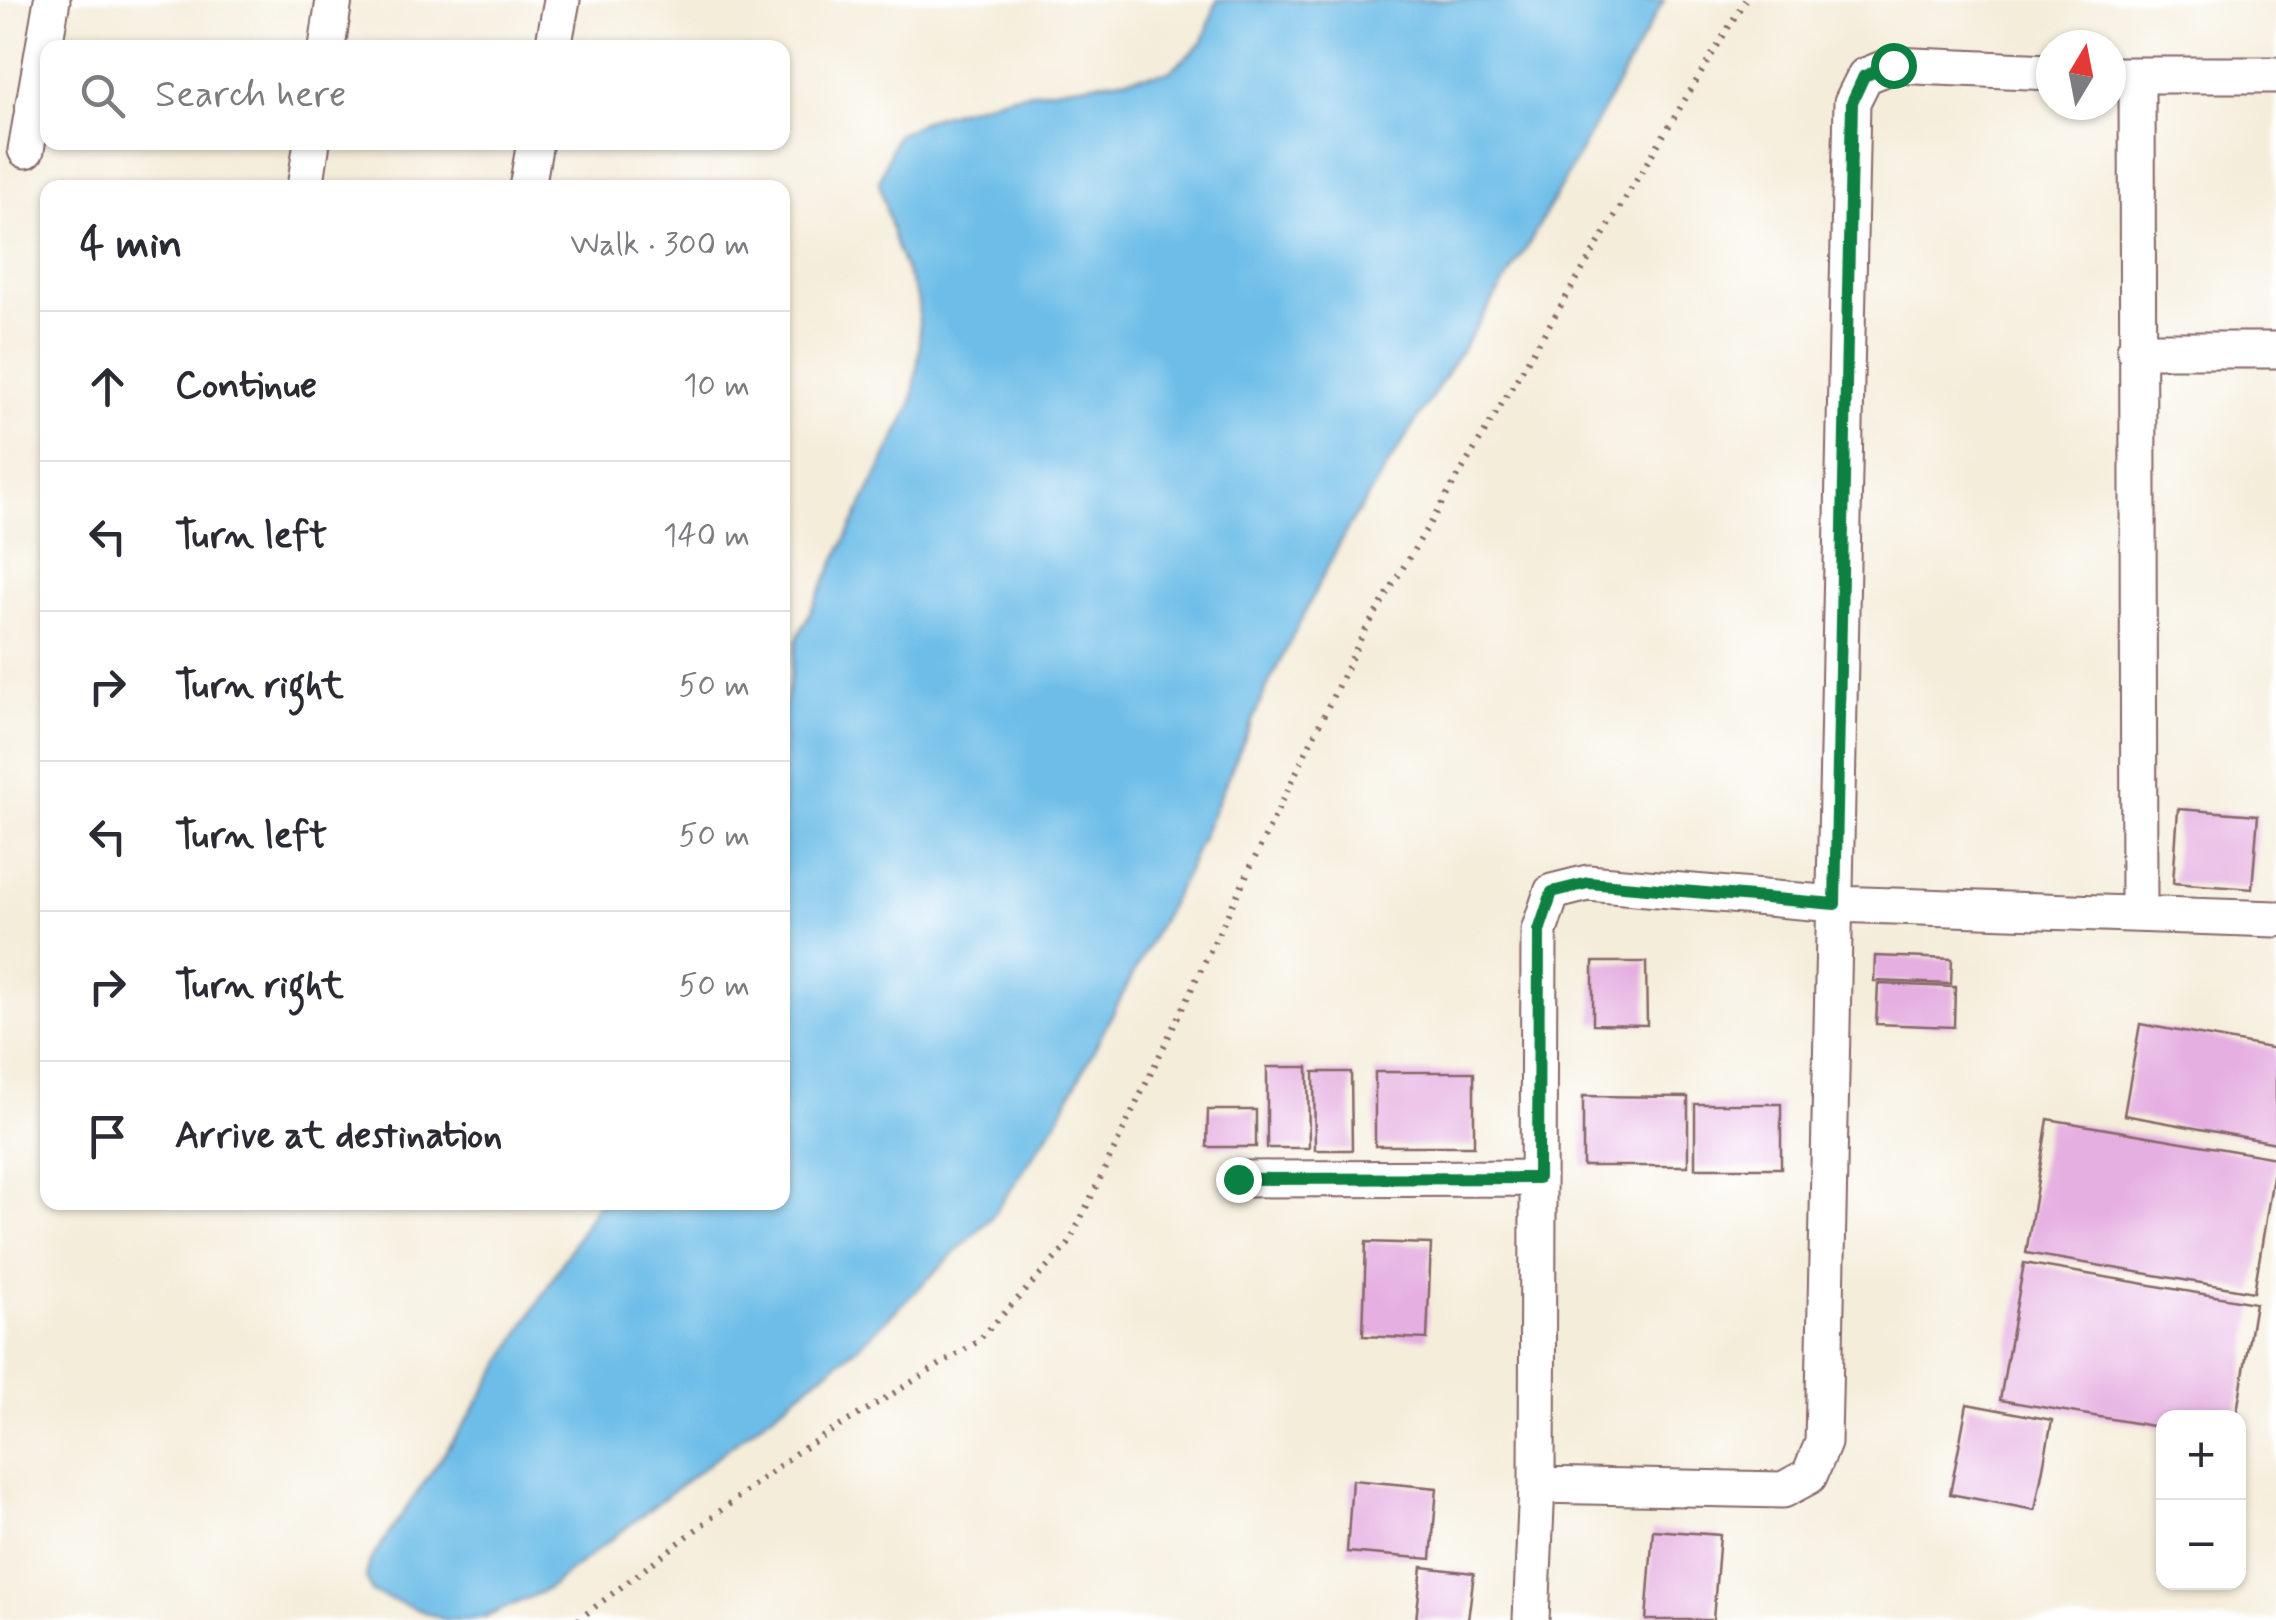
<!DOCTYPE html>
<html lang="en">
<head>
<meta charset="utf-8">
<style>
	body { margin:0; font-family:Mynerve,sans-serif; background:#f7f7f7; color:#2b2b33 }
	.controls { position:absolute; right:30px; bottom:30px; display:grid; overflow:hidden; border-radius:20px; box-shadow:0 2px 8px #0004 }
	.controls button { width:90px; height:90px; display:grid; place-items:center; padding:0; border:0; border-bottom:2px solid #e1e1e2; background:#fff; color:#2b2b33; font:50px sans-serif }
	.compass { position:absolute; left:2036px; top:30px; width:90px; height:90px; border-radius:50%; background:#fff; box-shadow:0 2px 8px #0004; rotate:10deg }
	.stop { position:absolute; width:30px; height:30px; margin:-22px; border:8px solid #0b8043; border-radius:50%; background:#fff }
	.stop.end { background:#0b8043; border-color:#fff; box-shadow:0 2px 10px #0008 }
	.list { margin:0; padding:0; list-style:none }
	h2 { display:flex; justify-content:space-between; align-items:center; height:130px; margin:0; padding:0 40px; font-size:42px }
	h2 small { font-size:32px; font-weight:400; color:#7c7c81 }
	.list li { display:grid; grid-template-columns:65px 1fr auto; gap:30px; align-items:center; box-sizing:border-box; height:150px; padding:0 40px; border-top:2px solid #e1e1e2 }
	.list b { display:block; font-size:38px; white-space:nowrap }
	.list em { font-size:32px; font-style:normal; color:#7c7c81 }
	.icon { flex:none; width:55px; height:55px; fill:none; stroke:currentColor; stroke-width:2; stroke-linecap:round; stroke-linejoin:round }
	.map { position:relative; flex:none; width:2276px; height:1620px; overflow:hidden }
	.search { position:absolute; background:#fff; box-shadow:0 2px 8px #0004; left:40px; top:40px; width:750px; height:110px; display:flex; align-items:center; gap:25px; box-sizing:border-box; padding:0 35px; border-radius:20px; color:#7c7c81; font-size:38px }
	.panel { position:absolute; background:#fff; box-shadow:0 2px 8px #0004; left:40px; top:180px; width:750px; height:1030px; border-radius:20px }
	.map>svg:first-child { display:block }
	.water { fill:#6dbde8; stroke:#5c6e8a; stroke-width:2.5 }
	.building { fill:#e5afe1 }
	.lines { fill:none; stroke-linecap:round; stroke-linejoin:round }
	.minor-casing { stroke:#866768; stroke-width:39 }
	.path { stroke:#866768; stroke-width:6; stroke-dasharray:2.5 8; stroke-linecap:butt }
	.minor { stroke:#fff; stroke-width:35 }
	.route { stroke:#0b8043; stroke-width:12 }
</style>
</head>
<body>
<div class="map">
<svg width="2276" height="1620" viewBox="0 0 2276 1620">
	<rect width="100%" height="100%" fill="#fff"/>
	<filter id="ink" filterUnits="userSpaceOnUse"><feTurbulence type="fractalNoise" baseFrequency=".01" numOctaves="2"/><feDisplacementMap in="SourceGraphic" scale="20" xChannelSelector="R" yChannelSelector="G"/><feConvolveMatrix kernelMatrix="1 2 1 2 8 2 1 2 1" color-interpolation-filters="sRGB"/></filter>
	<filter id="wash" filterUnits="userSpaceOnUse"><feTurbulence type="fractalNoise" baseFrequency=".0048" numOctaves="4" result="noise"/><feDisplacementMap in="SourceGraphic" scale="40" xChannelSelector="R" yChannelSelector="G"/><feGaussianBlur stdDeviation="2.25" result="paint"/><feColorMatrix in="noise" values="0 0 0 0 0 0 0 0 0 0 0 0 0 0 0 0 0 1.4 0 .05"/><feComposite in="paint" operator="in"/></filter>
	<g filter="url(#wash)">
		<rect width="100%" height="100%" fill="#f4edda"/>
		<!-- water -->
		<path class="water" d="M1217,0H1664L1527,247L1346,531L1268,685L1188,869L1056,1122L992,1217L859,1346L546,1590L485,1617L466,1620H445L372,1592L366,1577L370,1561L468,1419L598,1203L782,1202L783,716L797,639L912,404L920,347L918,300L896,247L879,182L896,136L928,119L1013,95L1169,72L1203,42Z"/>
		<g id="blocks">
			<!-- building -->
			<path class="building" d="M2178,809L2258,815L2252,889L2173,883Z
				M1875,956L1952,959L1951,984L1874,981Z
				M1593,962H1646L1647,1025L1593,1024Z
				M1878,984L1955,987L1954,1027L1876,1024Z
				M2140,1024L2276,1049V1143L2124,1115Z
				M1267,1067H1308L1309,1148H1267Z
				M1314,1072H1351L1352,1150H1315Z
				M1375,1072H1474V1146H1375Z
				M1583,1096L1688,1097V1166H1583Z
				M1695,1104H1781V1168H1695Z
				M1208,1110H1256V1147H1207Z
				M2048,1119L2276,1158L2254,1292L2026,1253Z
				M1366,1242L1431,1244L1427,1339L1363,1336Z
				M2024,1263L2255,1303L2236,1418H2164V1428L2000,1400Z
				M1967,1404L2052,1420L2035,1510L1950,1494Z
				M1352,1480L1437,1488L1431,1559L1347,1552Z
				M1653,1530L1720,1535L1713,1620H1646Z
				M1422,1567L1474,1573L1468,1620H1416Z"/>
		</g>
	</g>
	<g filter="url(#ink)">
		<use href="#blocks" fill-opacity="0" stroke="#866768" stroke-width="2.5"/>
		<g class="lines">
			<!-- minor casing -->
			<g class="minor-casing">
				<path id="minor" d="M327,48L334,0
					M553,48L562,0
					M2111,75H2276
					M2137,76L2139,912
					M26,150L52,0
					M305,188L312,142
					M527,188L535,142
					M2135,350H2276
					M1239,1179L1538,1178
					M1537,1485L1783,1490L1809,1476L1823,1443L1852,102L1865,76L1893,65L2051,72
					M1531,1620L1537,1485L1539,931L1552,892L1588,883L1835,904L2276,919"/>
			</g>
			<!-- path -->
			<path class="path" d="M578,1620L796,1453L977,1342L1068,1245L1362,636L1745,0"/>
			<!-- minor -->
			<use href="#minor" class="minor"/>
		</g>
	</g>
	<g class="lines" filter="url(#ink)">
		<!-- route -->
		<path class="route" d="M1238,1179L1538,1178L1539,931L1552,892L1588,883L1835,904L1852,102L1864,76L1893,65"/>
	</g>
</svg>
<div class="controls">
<button>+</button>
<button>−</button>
</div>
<svg class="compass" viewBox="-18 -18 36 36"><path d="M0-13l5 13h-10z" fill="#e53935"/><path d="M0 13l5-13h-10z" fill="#7c7c81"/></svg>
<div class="stop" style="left:1893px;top:65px"></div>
<div class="stop end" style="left:1238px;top:1179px"></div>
<div class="search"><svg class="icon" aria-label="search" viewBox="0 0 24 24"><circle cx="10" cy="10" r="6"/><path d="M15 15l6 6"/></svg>Search here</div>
<section class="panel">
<h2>4 min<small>Walk · 300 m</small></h2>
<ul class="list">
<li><svg class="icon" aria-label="ahead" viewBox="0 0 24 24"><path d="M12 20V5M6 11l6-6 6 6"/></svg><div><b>Continue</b></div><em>10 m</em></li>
<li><svg class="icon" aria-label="left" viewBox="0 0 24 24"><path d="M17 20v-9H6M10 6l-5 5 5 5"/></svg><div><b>Turn left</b></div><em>140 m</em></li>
<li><svg class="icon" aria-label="right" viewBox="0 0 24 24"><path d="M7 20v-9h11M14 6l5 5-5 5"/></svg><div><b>Turn right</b></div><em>50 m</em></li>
<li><svg class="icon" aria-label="left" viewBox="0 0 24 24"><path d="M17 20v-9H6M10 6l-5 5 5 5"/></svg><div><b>Turn left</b></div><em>50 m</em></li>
<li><svg class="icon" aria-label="right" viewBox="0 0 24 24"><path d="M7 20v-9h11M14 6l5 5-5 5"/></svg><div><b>Turn right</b></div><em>50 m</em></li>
<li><svg class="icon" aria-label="arrive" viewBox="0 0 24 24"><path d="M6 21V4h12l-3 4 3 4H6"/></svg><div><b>Arrive at destination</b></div></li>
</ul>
</section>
</div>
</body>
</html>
